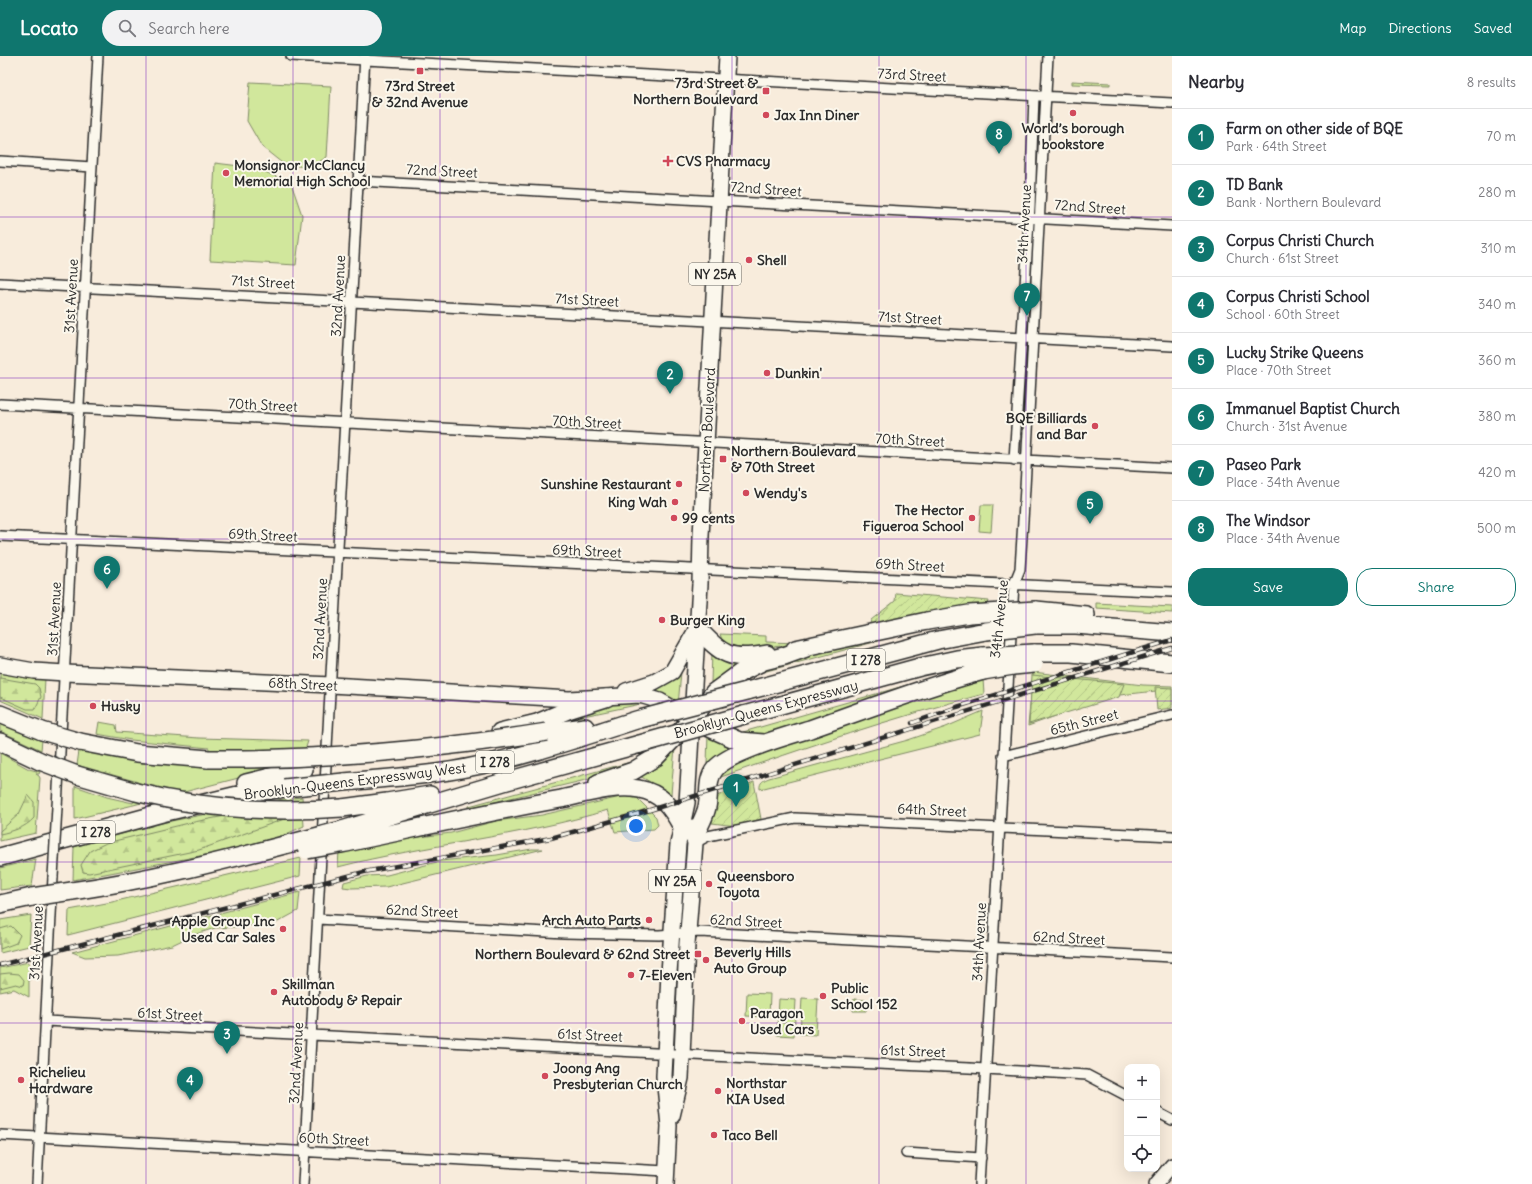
<!DOCTYPE html>
<html lang="en">
<head>
<meta charset="utf-8">
<style>
	body { margin:0; font-family:Delius,sans-serif; background:#f2f2f3; color:#2b2b33 }
	.controls { position:absolute; right:12px; bottom:12px; display:grid; overflow:hidden; border-radius:8px; box-shadow:0 4px 16px #0002 }
	.controls button { width:36px; height:36px; display:grid; place-items:center; padding:0; border:0; border-bottom:1px solid #e1e1e2; background:#fff; color:#2b2b33; font:20px sans-serif }
	.you { position:absolute; left:636px; top:770px; width:14px; height:14px; margin:-10px; border:3px solid #fff; border-radius:50%; background:#1a73e8; box-shadow:0 0 0 6px #1a73e833 }
	.badge { display:grid; place-items:center; width:26px; height:26px; border-radius:50%; background:#0f766e; color:#fff; font-size:13px; font-weight:700 }
	.pin { position:absolute; translate:-50% -33px; filter:drop-shadow(0 1px 2px #0008) }
	.pin::after { content:''; position:absolute; top:21px; width:14px; height:12px; background:inherit; clip-path:polygon(0 0,100% 0,50% 100%) }
	.list { margin:0; padding:0; list-style:none }
	h2 { display:flex; justify-content:space-between; align-items:center; height:52px; margin:0; padding:0 16px; font-size:17px }
	h2 small { font-size:13px; font-weight:400; color:#7c7c81 }
	.list li { display:grid; grid-template-columns:26px 1fr auto; gap:12px; align-items:center; box-sizing:border-box; height:56px; padding:0 16px; border-top:1px solid #e1e1e2 }
	.list b { display:block; font-size:15px; white-space:nowrap }
	.list p { margin:0; font-size:13px; white-space:nowrap; color:#7c7c81 }
	.list em { font-size:13px; font-style:normal; color:#7c7c81 }
	.actions { display:flex; gap:8px; padding:12px 16px }
	.actions a { flex:1; padding:9px 0; border:1px solid #0f766e; border-radius:16px; text-align:center; font-size:14px; color:#0f766e }
	.actions .main { background:#0f766e; color:#fff }
	.icon { flex:none; width:22px; height:22px; fill:none; stroke:currentColor; stroke-width:2; stroke-linecap:round; stroke-linejoin:round }
	.map { position:relative; flex:none; width:1172px; height:1128px; overflow:hidden }
	header { display:flex; align-items:center; gap:24px; box-sizing:border-box; height:56px; padding:0 20px; background:#0f766e; color:#fff }
	header strong { font-size:19px }
	nav { display:flex; gap:22px; margin-inline-start:auto; font-size:14px }
	.search { width:280px; height:36px; background:#f2f2f3; display:flex; align-items:center; gap:10px; box-sizing:border-box; padding:0 14px; border-radius:22px; color:#7c7c81; font-size:15px }
	main { display:flex }
	aside { flex:1; background:#fff }
	.map>svg:first-child { display:block }
	.green { fill:#d1e79c; stroke:#7e8964 }
	.forest { fill:url(#forest-firs); stroke:#7e8964 }
	.garden { fill:url(#garden-furrows); stroke:#7e8964 }
	.lines { fill:none; stroke-linecap:round; stroke-linejoin:round }
	.street-casing { stroke:#2b2b2b; stroke-width:12 }
	.secondary-casing { stroke:#2b2b2b; stroke-width:16 }
	.primary-casing { stroke:#2b2b2b; stroke-width:18 }
	.highway-casing { stroke:#2b2b2b; stroke-width:20 }
	.street { stroke:#fbf7ec; stroke-width:9 }
	.secondary { stroke:#fbf7ec; stroke-width:13 }
	.primary { stroke:#fbf7ec; stroke-width:15 }
	.highway { stroke:#fbf7ec; stroke-width:17 }
	.rail-casing { stroke:#2b2b2b; stroke-width:4.5 }
	.rail { stroke:#fbf7ec; stroke-width:3; stroke-dasharray:9; stroke-linecap:butt }
	.street-bridge-casing { stroke:#2b2b2b; stroke-width:12; stroke-linecap:butt }
	.highway-bridge-casing { stroke:#2b2b2b; stroke-width:20; stroke-linecap:butt }
	.street-bridge { stroke:#fbf7ec; stroke-width:9 }
	.highway-bridge { stroke:#fbf7ec; stroke-width:17 }
	.grid { fill:none; stroke:#7b2cbf; stroke-width:1; stroke-opacity:0.55 }
	.poi-dot { fill:#d1495b; stroke:#fbf7ec; stroke-width:1.5 }
	.labels { text-anchor:middle; stroke-width:4; stroke-linejoin:round; paint-order:stroke }
	.shield { fill:#fbf7ec; stroke:#696865; stroke-width:1 }
	.shield-label { font-size:13px; font-weight:bold; fill:#2b2b2b }
	.street-label { font-size:14px; fill:#2b2b2b; stroke:#fbf7ec }
	.poi-label { font-size:14px; font-weight:bold; fill:#2b2b2b; stroke:#fbf7ec; text-anchor:start }
</style>
</head>
<body>
<header>
<strong>Locato</strong>
<div class="search"><svg class="icon" aria-label="search" viewBox="0 0 24 24"><circle cx="10" cy="10" r="6"/><path d="M15 15l6 6"/></svg>Search here</div>
<nav><a>Map</a><a>Directions</a><a>Saved</a></nav>
</header>
<main>
<div class="map">
<svg width="1172" height="1128" viewBox="0 0 1172 1128">
	<defs>
		<pattern id="forest-firs" width="22" height="20" patternUnits="userSpaceOnUse"><rect width="22" height="20" fill="#d1e79c"/><path d="M5 1l3.5 6h-7zM16 11l3.5 6h-7z" fill="#b4c687"/></pattern>
		<pattern id="garden-furrows" width="10" height="10" patternUnits="userSpaceOnUse"><rect width="10" height="10" fill="#d1e79c"/><path d="M-1 1l2-2M0 10L10 0M9 11l2-2" fill="none" stroke="#b4c687"/></pattern>
	</defs>
	<rect width="100%" height="100%" fill="#f8ecdc"/>
	<filter id="ink" filterUnits="userSpaceOnUse"><feTurbulence type="fractalNoise" baseFrequency=".025" numOctaves="2"/><feDisplacementMap in="SourceGraphic" scale="8" xChannelSelector="R" yChannelSelector="G"/><feConvolveMatrix kernelMatrix="1 2 1 2 8 2 1 2 1" color-interpolation-filters="sRGB"/></filter>
	<g filter="url(#ink)">
		<!-- green -->
		<path class="green" d="M250,26L331,30L327,101L309,112L282,107L262,91L247,65Z
			M215,107L256,112L291,127L302,159L296,209L210,204Z
			M981,449H993L991,476L979,475Z
			M1096,547L1172,551V557L1096,552Z
			M720,578L766,580V586L802,587L752,594L728,593L729,589L722,584Z
			M877,583L878,585L748,620L772,606Z
			M712,596L738,606V609L716,626H711Z
			M0,616L45,622L43,663L0,644Z
			M681,616L678,650L652,636V632Z
			M1033,616L1143,629L1172,630V649L1156,635L1111,640L1028,670Z
			M935,621V623L759,681L750,680L743,676Z
			M983,623L984,638C894,661 804,692 718,722L722,711L858,662Z
			M639,644L641,648L579,661L544,666L610,645Z
			M983,655L980,678L760,733C759,726 764,724 769,722L908,684L946,671Z
			M99,666L116,669L117,676L199,682L308,685L301,707C225,724 151,746 75,763V730L107,741L133,747L138,726L77,709L79,695L143,707L208,711L209,692L131,684L97,678Z
			M0,668L42,684L41,694L0,675Z
			M708,677L736,690L710,709L707,708Z
			M675,691L671,738L638,719Z
			M0,697L29,713L40,716L39,718H36L39,720L40,722L36,777L0,785Z
			M638,704L619,716L469,752V750Z
			M625,740L637,742L656,761L658,769L654,773L615,776L608,754C520,781 427,788 338,811L339,795L381,786L451,777L496,765L542,759Z
			M302,741L304,770L282,780L221,796L73,824L74,791L166,766L283,743Z
			M532,793H543L386,831L351,832L343,831L344,826L367,820L387,819L441,805L497,799Z
			M301,802L300,820L68,879L69,854L112,846Z
			M36,803L32,830L0,834V812Z
			M300,836L298,855L276,867L235,871L215,872L193,879L172,889L118,900L85,901L72,896Z
			M31,859L29,890L0,897V864Z
			M29,906V941L14,933L0,936V912Z
			M747,937L770,938L769,961L746,960Z
			M802,942L818,943L816,979L800,978Z
			M779,943L796,944L794,980L777,979Z
			M854,943L866,944V955H853Z"/>
		<!-- forest -->
		<path class="forest" d="M0,622L35,628L39,632L41,641L35,653H27L0,641Z
			M28,739L34,746V762C25,772 13,775 0,778V775L19,758Z
			M240,757L298,758L199,794L89,817L83,816L81,809L90,795L106,787L189,767Z
			M11,870L20,879L16,887L0,893V873Z
			M9,917L19,918L24,924L23,930L16,928L0,932V918Z"/>
		<!-- garden -->
		<path class="garden" d="M1072,25L1110,27V29L1072,28Z
			M896,537L989,545L988,548L940,555L869,571L871,564L895,545Z
			M1032,619L1124,628L1119,641L1029,668Z
			M1155,631L1172,632V652L1157,654Z
			M754,726L761,763L736,770L712,767L714,741Z"/>
		<g class="lines">
			<!-- street casing -->
			<g class="street-casing">
				<path id="street" d="M291,0L1172,47
					M0,105L92,111
					M358,125L1172,170
					M0,227L1172,290
					M0,348L1172,412
					M1014,404L1030,150L1034,40
					M0,480L1172,536
					M1003,700L1172,659
					M57,751L98,0
					M695,787L708,780L795,762L1172,780
					M318,863L564,877L659,879L700,876L1172,901
					M46,965L809,1005L969,1012L1087,1019L1127,1040
					M1157,1056L1172,1064
					M0,1079L666,1115
					M906,1097L981,1102
					M37,1128L53,821
					M303,1128L365,0
					M979,1128L1014,528L1020,513L1025,432L1048,0"/>
			</g>
			<!-- secondary casing -->
			<g class="secondary-casing">
				<path id="secondary" d="M1156,1128L1172,1109"/>
			</g>
			<!-- primary casing -->
			<g class="primary-casing">
				<path id="primary" d="M0,609L34,615L65,617L331,629L569,643L640,639L660,645L683,658
					M626,635L654,626L672,616L695,576
					M672,1060L681,1022L687,888L695,787L692,771
					M666,1128L669,1070L664,1020L669,917L678,788L687,747L700,528L701,480L727,0"/>
			</g>
			<!-- highway casing -->
			<g class="highway-casing">
				<path id="highway" d="M1036,554L1086,559
					M1035,569H1076L1172,577
					M697,572C723,599 729,605 767,598
					M795,593L927,565
					M1034,597H1071L1172,607
					M747,635L938,584L986,575
					M0,658L42,675
					M744,659L920,611L957,603L983,600
					M696,666L739,685L763,687
					M500,676L537,667L568,654L606,642
					M547,676L585,671
					M0,686L40,705
					M80,686L137,697L208,703
					M77,719L136,736
					M344,726C386,722 429,720 471,711C528,700 584,680 640,663
					M246,727L304,713
					M598,727L633,715L656,701L692,663L714,636L740,617L764,605L784,600L806,592
					M342,752L387,746L430,739
					M342,774L507,725L640,688
					M694,782C698,772 705,761 707,751C710,738 706,724 715,713C729,696 787,680 810,673C867,653 924,631 983,615
					M341,788C414,773 487,756 561,743C584,738 616,728 639,733C662,737 672,752 682,771
					M0,801L162,757L242,738L284,732
					M72,835C147,824 219,806 292,787
					M0,848L32,841"/>
			</g>
			<!-- street -->
			<use href="#street" class="street"/>
			<!-- secondary -->
			<use href="#secondary" class="secondary"/>
			<!-- primary -->
			<use href="#primary" class="primary"/>
			<!-- highway -->
			<use href="#highway" class="highway"/>
			<!-- rail casing -->
			<g class="rail-casing">
				<path id="rail" d="M912,667L957,651L1172,584
					M0,909L364,816L551,782L637,758L1172,592"/>
			</g>
			<!-- rail -->
			<use href="#rail" class="rail"/>
			<!-- street-bridge casing -->
			<g class="street-bridge-casing">
				<path id="street-bridge" d="M53,821L57,751"/>
			</g>
			<!-- highway-bridge casing -->
			<g class="highway-bridge-casing">
				<path id="highway-bridge" d="M927,565L969,558L1036,554
					M986,575L1035,569
					M983,600L1034,597
					M983,615L1013,610L1034,608
					M640,663L747,635
					M42,675L80,686
					M640,688L744,659
					M208,703C322,704 435,694 547,676
					M40,705L77,719
					M284,732L344,726
					M136,736C203,753 272,757 342,752
					M292,787L342,774
					M307,794L341,788
					M32,841L72,835"/>
			</g>
			<!-- street-bridge -->
			<use href="#street-bridge" class="street-bridge"/>
			<!-- highway-bridge -->
			<use href="#highway-bridge" class="highway-bridge"/>
		</g>
	</g>
	<!-- grid -->
	<path class="grid" d="M146,0V1128M293,0V1128M440,0V1128M586,0V1128M732,0V1128M879,0V1128M1026,0V1128M0,161H1172M0,322H1172M0,483H1172M0,645H1172M0,806H1172M0,967H1172"/>
	<!-- markers -->
	<g class="poi-dot">
		<rect x="416" y="11" width="8" height="8" rx="2"/>
		<rect x="762" y="31" width="8" height="8" rx="2"/>
		<circle cx="1073" cy="57" r="4"/>
		<circle cx="766" cy="59" r="4"/>
		<path d="M666 99h4v4h4v4h-4v4h-4v-4h-4v-4h4z"/>
		<circle cx="226" cy="117" r="4"/>
		<circle cx="749" cy="204" r="4"/>
		<circle cx="767" cy="317" r="4"/>
		<circle cx="1095" cy="370" r="4"/>
		<rect x="719" y="399" width="8" height="8" rx="2"/>
		<circle cx="679" cy="428" r="4"/>
		<circle cx="746" cy="437" r="4"/>
		<circle cx="675" cy="446" r="4"/>
		<circle cx="674" cy="462" r="4"/>
		<circle cx="972" cy="462" r="4"/>
		<circle cx="662" cy="564" r="4"/>
		<circle cx="93" cy="650" r="4"/>
		<circle cx="709" cy="828" r="4"/>
		<circle cx="649" cy="864" r="4"/>
		<circle cx="283" cy="873" r="4"/>
		<rect x="694" y="894" width="8" height="8" rx="2"/>
		<circle cx="706" cy="904" r="4"/>
		<circle cx="631" cy="919" r="4"/>
		<circle cx="274" cy="936" r="4"/>
		<circle cx="823" cy="940" r="4"/>
		<circle cx="742" cy="965" r="4"/>
		<circle cx="545" cy="1020" r="4"/>
		<circle cx="21" cy="1024" r="4"/>
		<circle cx="718" cy="1035" r="4"/>
		<circle cx="714" cy="1079" r="4"/>
	</g>
	<g class="labels">
		<!-- shield labels -->
		<g class="shield">
			<rect x="689" y="207" width="52" height="22" rx="3"/>
			<rect x="847" y="593" width="38" height="22" rx="3"/>
			<rect x="476" y="695" width="38" height="22" rx="3"/>
			<rect x="77" y="765" width="38" height="22" rx="3"/>
			<rect x="649" y="814" width="52" height="22" rx="3"/>
		</g>
		<g class="shield-label">
			<text x="715" y="223">NY 25A</text>
			<text x="866" y="609">I 278</text>
			<text x="495" y="711">I 278</text>
			<text x="96" y="781">I 278</text>
			<text x="675" y="830">NY 25A</text>
		</g>
		<!-- street labels -->
		<g class="street-label">
			<text transform="translate(912 19) rotate(3)" y="5">73rd Street</text>
			<text transform="translate(442 115) rotate(3)" y="5">72nd Street</text>
			<text transform="translate(766 133) rotate(4)" y="5">72nd Street</text>
			<text transform="translate(1090 151) rotate(4)" y="5">72nd Street</text>
			<text transform="translate(1024 168) rotate(-87)" y="5">34th Avenue</text>
			<text transform="translate(263 226) rotate(3)" y="5">71st Street</text>
			<text transform="translate(71 240) rotate(-87)" y="5">31st Avenue</text>
			<text transform="translate(338 240) rotate(-87)" y="5">32nd Avenue</text>
			<text transform="translate(587 244) rotate(3)" y="5">71st Street</text>
			<text transform="translate(910 262) rotate(3)" y="5">71st Street</text>
			<text transform="translate(263 349) rotate(3)" y="5">70th Street</text>
			<text transform="translate(587 366) rotate(3)" y="5">70th Street</text>
			<text transform="translate(707 374) rotate(-87)" y="5">Northern Boulevard</text>
			<text transform="translate(910 384) rotate(3)" y="5">70th Street</text>
			<text transform="translate(263 479) rotate(3)" y="5">69th Street</text>
			<text transform="translate(587 495) rotate(3)" y="5">69th Street</text>
			<text transform="translate(910 509) rotate(3)" y="5">69th Street</text>
			<text transform="translate(54 563) rotate(-87)" y="5">31st Avenue</text>
			<text transform="translate(320 563) rotate(-87)" y="5">32nd Avenue</text>
			<text transform="translate(999 563) rotate(-84)" y="5">34th Avenue</text>
			<text transform="translate(303 628) rotate(3)" y="5">68th Street</text>
			<text transform="translate(766 653) rotate(-15)" y="5">Brooklyn-Queens Expressway</text>
			<text transform="translate(1084 666) rotate(-14)" y="5">65th Street</text>
			<text transform="translate(355 725) rotate(-7)" y="5">Brooklyn-Queens Expressway West</text>
			<text transform="translate(932 754) rotate(3)" y="5">64th Street</text>
			<text transform="translate(422 855) rotate(3)" y="5">62nd Street</text>
			<text transform="translate(746 865) rotate(3)" y="5">62nd Street</text>
			<text transform="translate(1069 882) rotate(3)" y="5">62nd Street</text>
			<text transform="translate(979 886) rotate(-87)" y="5">34th Avenue</text>
			<text transform="translate(36 887) rotate(-87)" y="5">31st Avenue</text>
			<text transform="translate(170 958) rotate(3)" y="5">61st Street</text>
			<text transform="translate(590 979) rotate(3)" y="5">61st Street</text>
			<text transform="translate(913 995) rotate(2)" y="5">61st Street</text>
			<text transform="translate(296 1007) rotate(-87)" y="5">32nd Avenue</text>
			<text transform="translate(334 1083) rotate(3)" y="5">60th Street</text>
		</g>
		<!-- poi labels -->
		<g class="poi-label">
			<text x="758" y="32" text-anchor="end">73rd Street &amp;<tspan x="758" dy="16">Northern Boulevard</tspan></text>
			<text x="420" y="35" text-anchor="middle">73rd Street<tspan x="420" dy="16">&amp; 32nd Avenue</tspan></text>
			<text x="774" y="64">Jax Inn Diner</text>
			<text x="1073" y="77" text-anchor="middle">World’s borough<tspan x="1073" dy="16">bookstore</tspan></text>
			<text x="676" y="110">CVS Pharmacy</text>
			<text x="234" y="114">Monsignor McClancy<tspan x="234" dy="16">Memorial High School</tspan></text>
			<text x="757" y="209">Shell</text>
			<text x="775" y="322">Dunkin'</text>
			<text x="1087" y="367" text-anchor="end">BQE Billiards<tspan x="1087" dy="16">and Bar</tspan></text>
			<text x="731" y="400">Northern Boulevard<tspan x="731" dy="16">&amp; 70th Street</tspan></text>
			<text x="671" y="433" text-anchor="end">Sunshine Restaurant</text>
			<text x="754" y="442">Wendy's</text>
			<text x="667" y="451" text-anchor="end">King Wah</text>
			<text x="964" y="459" text-anchor="end">The Hector<tspan x="964" dy="16">Figueroa School</tspan></text>
			<text x="682" y="467">99 cents</text>
			<text x="670" y="569">Burger King</text>
			<text x="101" y="655">Husky</text>
			<text x="717" y="825">Queensboro<tspan x="717" dy="16">Toyota</tspan></text>
			<text x="641" y="869" text-anchor="end">Arch Auto Parts</text>
			<text x="275" y="870" text-anchor="end">Apple Group Inc<tspan x="275" dy="16">Used Car Sales</tspan></text>
			<text x="714" y="901">Beverly Hills<tspan x="714" dy="16">Auto Group</tspan></text>
			<text x="690" y="903" text-anchor="end">Northern Boulevard &amp; 62nd Street</text>
			<text x="639" y="924">7-Eleven</text>
			<text x="282" y="933">Skillman<tspan x="282" dy="16">Autobody &amp; Repair</tspan></text>
			<text x="831" y="937">Public<tspan x="831" dy="16">School 152</tspan></text>
			<text x="750" y="962">Paragon<tspan x="750" dy="16">Used Cars</tspan></text>
			<text x="553" y="1017">Joong Ang<tspan x="553" dy="16">Presbyterian Church</tspan></text>
			<text x="29" y="1021">Richelieu<tspan x="29" dy="16">Hardware</tspan></text>
			<text x="726" y="1032">Northstar<tspan x="726" dy="16">KIA Used</tspan></text>
			<text x="722" y="1084">Taco Bell</text>
		</g>
	</g>
</svg>
<div class="controls">
<button>+</button>
<button>−</button>
<button><svg class="icon" aria-label="locate" viewBox="0 0 24 24"><circle cx="12" cy="12" r="6"/><path d="M12 2v4M12 18v4M2 12h4M18 12h4"/></svg></button>
</div>
<div class="you"></div>
<div class="pin badge" style="left:736px;top:751px">1</div>
<div class="pin badge" style="left:670px;top:338px">2</div>
<div class="pin badge" style="left:227px;top:998px">3</div>
<div class="pin badge" style="left:190px;top:1044px">4</div>
<div class="pin badge" style="left:1090px;top:468px">5</div>
<div class="pin badge" style="left:107px;top:533px">6</div>
<div class="pin badge" style="left:1027px;top:260px">7</div>
<div class="pin badge" style="left:999px;top:98px">8</div>
</div>
<aside>
<h2>Nearby<small>8 results</small></h2>
<ul class="list">
<li><span class="badge">1</span><div><b>Farm on other side of BQE</b><p>Park · 64th Street</p></div><em>70 m</em></li>
<li><span class="badge">2</span><div><b>TD Bank</b><p>Bank · Northern Boulevard</p></div><em>280 m</em></li>
<li><span class="badge">3</span><div><b>Corpus Christi Church</b><p>Church · 61st Street</p></div><em>310 m</em></li>
<li><span class="badge">4</span><div><b>Corpus Christi School</b><p>School · 60th Street</p></div><em>340 m</em></li>
<li><span class="badge">5</span><div><b>Lucky Strike Queens</b><p>Place · 70th Street</p></div><em>360 m</em></li>
<li><span class="badge">6</span><div><b>Immanuel Baptist Church</b><p>Church · 31st Avenue</p></div><em>380 m</em></li>
<li><span class="badge">7</span><div><b>Paseo Park</b><p>Place · 34th Avenue</p></div><em>420 m</em></li>
<li><span class="badge">8</span><div><b>The Windsor</b><p>Place · 34th Avenue</p></div><em>500 m</em></li>
</ul>
<div class="actions"><a class="main">Save</a><a>Share</a></div>
</aside>
</main>
</body>
</html>
